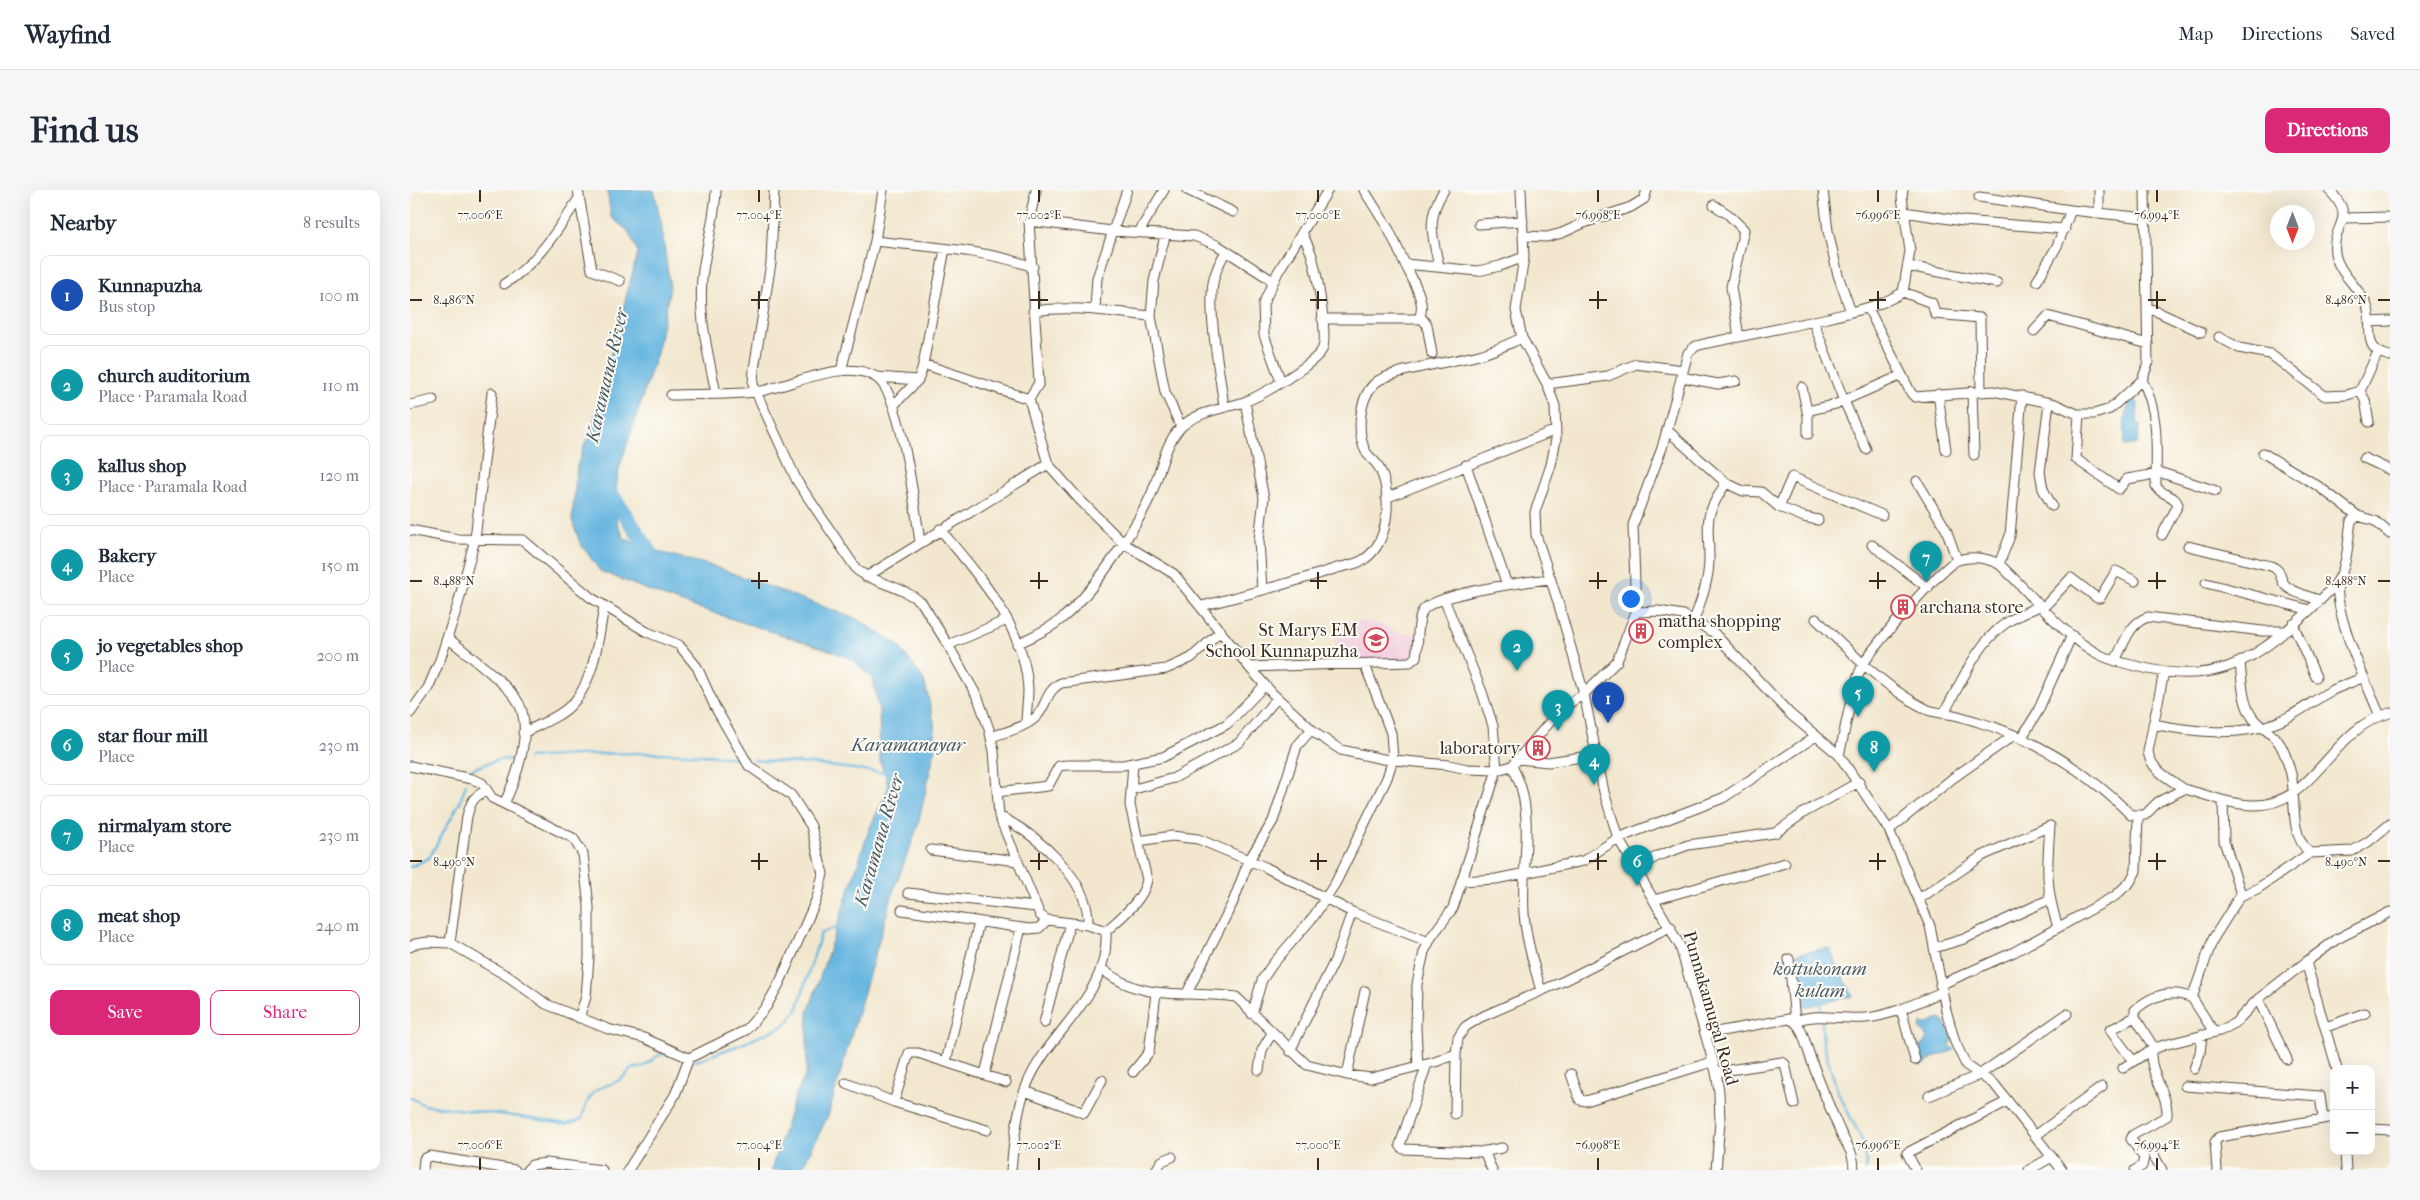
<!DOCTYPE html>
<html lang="en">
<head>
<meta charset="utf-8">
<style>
	body { margin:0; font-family:"IM FELL French Canon",serif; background:#f6f6f7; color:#1f2937 }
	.controls { position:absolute; right:15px; bottom:15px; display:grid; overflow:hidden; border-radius:10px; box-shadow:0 5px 20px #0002 }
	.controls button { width:45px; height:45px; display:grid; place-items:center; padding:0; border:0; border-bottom:1px solid #e0e1e3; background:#fff; color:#1f2937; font:25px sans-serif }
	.compass { position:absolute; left:1860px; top:15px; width:45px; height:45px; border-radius:50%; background:#fff; box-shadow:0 5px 20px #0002; rotate:180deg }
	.you { position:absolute; left:1220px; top:408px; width:18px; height:18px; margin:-12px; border:4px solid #fff; border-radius:50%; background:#1a73e8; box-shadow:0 0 0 8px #1a73e833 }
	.badge { display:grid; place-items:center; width:32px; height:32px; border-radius:50%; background:#db2777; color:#fff; font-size:16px; font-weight:700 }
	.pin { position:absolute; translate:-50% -41px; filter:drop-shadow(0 1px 2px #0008) }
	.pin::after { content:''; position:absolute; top:26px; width:18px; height:15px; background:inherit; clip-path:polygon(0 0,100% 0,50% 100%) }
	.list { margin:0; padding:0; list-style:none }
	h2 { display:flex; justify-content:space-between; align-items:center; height:65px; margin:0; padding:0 20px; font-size:21px }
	h2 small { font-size:16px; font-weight:400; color:#747a83 }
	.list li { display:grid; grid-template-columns:32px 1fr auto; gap:15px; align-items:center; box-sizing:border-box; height:80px; margin:0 10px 10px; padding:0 10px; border:1px solid #e0e1e3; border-radius:10px }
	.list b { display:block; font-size:19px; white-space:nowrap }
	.list p { margin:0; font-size:16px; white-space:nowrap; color:#747a83 }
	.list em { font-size:16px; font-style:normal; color:#747a83 }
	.actions { display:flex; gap:10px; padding:15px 20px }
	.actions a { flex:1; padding:11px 0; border:1px solid #db2777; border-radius:10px; text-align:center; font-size:18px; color:#db2777 }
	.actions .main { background:#db2777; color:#fff }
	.map { position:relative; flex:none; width:1980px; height:980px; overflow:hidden; border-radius:10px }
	header { display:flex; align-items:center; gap:30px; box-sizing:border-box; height:70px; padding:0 25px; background:#fff; border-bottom:1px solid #e0e1e3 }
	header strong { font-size:24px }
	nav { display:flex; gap:28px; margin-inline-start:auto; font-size:18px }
	.intro { display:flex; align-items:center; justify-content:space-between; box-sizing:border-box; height:120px; padding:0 30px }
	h1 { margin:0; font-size:35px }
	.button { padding:12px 22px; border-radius:10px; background:#db2777; color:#fff; font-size:18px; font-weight:700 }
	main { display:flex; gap:30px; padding:0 30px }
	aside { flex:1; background:#fff; border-radius:10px; box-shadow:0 5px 20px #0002 }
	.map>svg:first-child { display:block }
	.built { fill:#f3cfdf }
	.water { fill:#66b6e0; stroke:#50707f }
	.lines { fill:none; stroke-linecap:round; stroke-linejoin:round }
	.stream { stroke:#66b6e0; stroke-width:2.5 }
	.river { stroke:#66b6e0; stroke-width:15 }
	.minor-casing { stroke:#564638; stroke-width:11 }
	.minor { stroke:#fff; stroke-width:9 }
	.ticks { fill:none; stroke:#3b2a1e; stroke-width:2 }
	.labels { text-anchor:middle; stroke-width:4; stroke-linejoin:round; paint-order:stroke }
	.poi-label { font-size:18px; fill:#3b2a1e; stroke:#fdfcf7; text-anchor:start }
	.street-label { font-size:18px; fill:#3b2a1e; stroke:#fdfcf7 }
	.water-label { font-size:19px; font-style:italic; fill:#4a5b62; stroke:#fdfcf7 }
	.ticks-label { font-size:12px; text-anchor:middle; fill:#3b2a1e; stroke:#fdfcf7; stroke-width:4; stroke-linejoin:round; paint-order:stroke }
</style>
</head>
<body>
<header>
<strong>Wayfind</strong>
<nav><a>Map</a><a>Directions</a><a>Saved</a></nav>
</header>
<div class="intro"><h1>Find us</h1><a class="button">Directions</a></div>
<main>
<aside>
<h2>Nearby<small>8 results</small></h2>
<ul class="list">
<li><span class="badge" style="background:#1a4fb4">1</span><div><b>Kunnapuzha</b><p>Bus stop</p></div><em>100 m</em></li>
<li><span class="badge" style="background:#0f9aa8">2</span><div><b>church auditorium</b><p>Place · Paramala Road</p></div><em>110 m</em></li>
<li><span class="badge" style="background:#0f9aa8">3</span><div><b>kallus shop</b><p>Place · Paramala Road</p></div><em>120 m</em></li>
<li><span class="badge" style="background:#0f9aa8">4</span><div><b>Bakery</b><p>Place</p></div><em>150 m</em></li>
<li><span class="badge" style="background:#0f9aa8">5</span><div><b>jo vegetables shop</b><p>Place</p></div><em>200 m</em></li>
<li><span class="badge" style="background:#0f9aa8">6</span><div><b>star flour mill</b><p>Place</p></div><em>230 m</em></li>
<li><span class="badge" style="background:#0f9aa8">7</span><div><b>nirmalyam store</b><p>Place</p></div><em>230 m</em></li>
<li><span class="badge" style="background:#0f9aa8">8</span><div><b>meat shop</b><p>Place</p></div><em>240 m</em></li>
</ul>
<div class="actions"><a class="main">Save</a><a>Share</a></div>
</aside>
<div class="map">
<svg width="1980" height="980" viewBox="0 0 1980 980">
	<rect width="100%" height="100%" fill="#fdfcf7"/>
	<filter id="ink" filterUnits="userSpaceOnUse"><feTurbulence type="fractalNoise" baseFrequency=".02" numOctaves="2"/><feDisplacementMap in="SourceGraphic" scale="10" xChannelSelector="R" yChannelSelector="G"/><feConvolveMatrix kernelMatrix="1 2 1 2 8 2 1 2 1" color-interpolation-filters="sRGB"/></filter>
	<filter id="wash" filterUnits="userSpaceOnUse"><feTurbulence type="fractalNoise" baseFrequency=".0096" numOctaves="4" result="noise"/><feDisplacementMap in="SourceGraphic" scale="20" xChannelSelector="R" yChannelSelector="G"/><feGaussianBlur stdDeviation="1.12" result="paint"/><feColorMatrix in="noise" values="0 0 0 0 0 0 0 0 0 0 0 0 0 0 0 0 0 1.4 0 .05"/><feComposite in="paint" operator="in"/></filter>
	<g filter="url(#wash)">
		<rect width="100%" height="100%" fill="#f2e7ce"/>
		<!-- built -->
		<path class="built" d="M952,431L972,435L992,444L1004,442L1007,455L1000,470L931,472L923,442L925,432Z"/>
		<!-- water -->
		<path class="water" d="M197,0H244L251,32L260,98L247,163L209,279L205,306L207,332L214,348L237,359L303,376L447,429L488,455L514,490L524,532L526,556L507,639L483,702L418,926L391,980H361L385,906L396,884L398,823L459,640L478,598L476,587L470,572L469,520L463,489L443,470L422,461L260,409L190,381L170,353L162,330L167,276L183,232L228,62L218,41L201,27Z
			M1724,209L1728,213L1727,234L1730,236L1727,254L1715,256C1715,240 1711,220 1724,209Z
			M1419,758L1443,806L1390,818L1386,764Z
			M1531,828L1539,839L1543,852L1539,854L1545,860L1524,867L1514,875H1508L1510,871L1505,857L1513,855L1517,848L1510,838L1511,834H1518Z"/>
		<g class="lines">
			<!-- stream -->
			<path class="stream" d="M118,568C188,563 256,560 326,568
				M344,570L403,574L476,583
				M61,581L62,579L87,570L104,569
				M0,677L19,668L50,612L56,594
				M1411,811L1412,819
				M1412,833L1413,853L1427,900L1457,960L1455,980
				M286,871L332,854L375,835L387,820L411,743L429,736
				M0,907L14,915L104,926L156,934L172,929C182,883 201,906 221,879C225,878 231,878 234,876C245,870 246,861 262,865"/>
			<!-- river -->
			<path class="river" d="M196,296L248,374"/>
		</g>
	</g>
	<g filter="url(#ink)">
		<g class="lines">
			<!-- minor casing -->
			<g class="minor-casing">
				<path id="minor" d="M168,0L182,80L210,91
					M306,0C305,28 297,53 293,80C287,121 298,164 306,203
					M364,0L361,73L344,179L343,194L346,202L387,291L447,380C468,395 491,395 512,413L538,455L568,508L579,539L584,561L589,626L630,725L637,730L678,735L696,741C700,808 638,840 616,897C608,917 603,958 601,980
					M777,0L823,22
					M954,0L979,40L995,74L1068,81L1090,76L1114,67
					M1413,0L1418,41L1428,85L1441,122
					M1689,0V22
					M1919,0C1949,31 1921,33 1925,63C1928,83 1950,98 1957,116C1965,137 1949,159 1980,166
					M1569,7L1661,20L1735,28
					M1304,15L1319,25L1334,40L1321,97L1329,147
					M1494,22L1553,31L1655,39
					M1934,28L1980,27
					M619,31L702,41L784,46L807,55L863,91
					M1069,34L1113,31
					M729,42L754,0
					M755,46L744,91L741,126L755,202L771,237
					M1114,46L1137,47L1152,43L1174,33L1221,17L1234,9L1237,0
					M465,51C517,57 574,59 623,77
					M1029,76C1022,45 1016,28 1034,0
					M1498,76L1587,93
					M1627,91L1647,56L1661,20
					M94,94C127,74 148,39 169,8
					M1493,102L1522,113L1525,124L1570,128L1571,201
					M1737,117L1791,142
					M1458,118L1501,203L1505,207L1583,201L1645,214L1667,224H1684L1700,219L1732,190L1738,174L1735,0
					M685,119L687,88L717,0
					M623,121C663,115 701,122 741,126
					M1010,126L1017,135L1022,164
					M912,129H1008C1019,115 1001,87 995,74
					M1403,131L1434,211L1456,259
					M1959,132L1980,131
					M1624,141L1638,126L1738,154
					M1809,147L1829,158L1860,164L1915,206L1937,205L1950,201L1968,162
					M513,174L619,209L638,274L669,309L713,353L764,384L839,477L862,503L908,545L931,560L973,569L1039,575L1057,579L1087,580L1102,576L1152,518L1174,504L1148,412L1126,345L1125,322L1141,275L1146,249L1145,216L1137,194L1112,148L1106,120L1114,67L1111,0
					M431,181L465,51L473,0
					M467,187L508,190
					M1271,187L1308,194L1326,191
					M1732,190C1750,223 1746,260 1746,296C1751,306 1765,304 1768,315L1752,345
					M871,192L854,145L853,114L868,82L918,0
					M1137,194L1198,186L1226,174L1273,180
					M1392,197L1398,226V244
					M1562,201L1564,265
					M1950,201L1955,210L1959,232
					M1528,204L1536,260
					M261,205C288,204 317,205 345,202C378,198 436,166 467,188C492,206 505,319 510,352
					M619,209L629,193L619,31L626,0
					M835,212L854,308L849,350L852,400
					M1639,213L1630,282L1633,299L1642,316
					M0,215L23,210
					M484,215L508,190L512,180L535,59
					M814,217C810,183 798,126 803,93C805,81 810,72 816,61
					M1397,221L1426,214L1492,185
					M1669,224L1666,269L1709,299L1717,289L1752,283L1806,301
					M1257,240L1316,293L1333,301L1351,302L1369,317L1394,327L1408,330
					M1853,263L1908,296L1948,326L1965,331L1980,344
					M1954,268L1980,280
					M1056,275L1097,395
					M1507,291L1536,339L1547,370
					M976,308L1146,240
					M1369,317L1382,287L1472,325
					M530,339C568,385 615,436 618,499C618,511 616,523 616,534
					M0,340L47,349L113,350L180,407L237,442L269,455L287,477L305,517L339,576L381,605L401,636L413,684L407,708L370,792L356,817L336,840L279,868L265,905L218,980
					M1462,355L1518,398
					M1778,356L1861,376C1874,382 1868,387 1875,395C1883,403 1898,406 1909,410
					M1589,374L1600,346L1612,206
					M456,387L638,274
					M1928,391C1923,424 1957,494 1970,526
					M1796,393L1900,420
					M792,416C837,404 883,393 927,378C936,376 949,374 956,368C980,350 983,301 968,276C965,271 959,267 956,262C946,243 949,209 964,194C977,180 1048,171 1069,165C1084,161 1098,154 1112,148
					M1633,418L1661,388L1687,408H1690L1706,381L1725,391
					M1226,422L1223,335L1252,258L1278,163L1286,156L1298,153C1338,145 1378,137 1418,128C1444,121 1470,117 1493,102L1500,61L1492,7L1493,0
					M1406,429C1441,462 1474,498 1518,520C1526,523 1536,523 1544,525C1557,528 1571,533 1584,537C1636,556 1682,586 1721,625H1735L1748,612L1774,599C1798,605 1820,615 1845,615C1906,615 1921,537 1980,523
					M1284,430C1291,411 1299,390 1299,370C1299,329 1292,330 1316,293
					M1883,434L1906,487
					M38,448C59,466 88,486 105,507C126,535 107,587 94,614
					M607,454C621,447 638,440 650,430C680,407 725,340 741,305C750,284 754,254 771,237C788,221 813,219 834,212C851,206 903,175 912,160C919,148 906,78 901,63C898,56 895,49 892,42
					M538,455L597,430
					M1705,471C1714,454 1719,433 1738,427L1852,441H1876
					M1830,473C1832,489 1832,511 1841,525C1847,536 1858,540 1866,549C1874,557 1878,573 1881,584C1887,611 1878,643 1900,663
					M839,477L1000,472L1006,467C1009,453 1006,436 1012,422C1019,404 1120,391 1141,389
					M1754,482L1738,561C1740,580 1760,589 1774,599
					M0,523L18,498L30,470L48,414L65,349L82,203
					M1534,523C1551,493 1567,453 1596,433C1606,426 1619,421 1631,415
					M1743,534C1783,542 1827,547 1865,533C1885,526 1901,512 1919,502C1930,496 1943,492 1954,487
					M113,543C128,535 148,528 160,516C184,494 189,446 194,416
					M581,547C595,542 614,538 625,528C637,517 635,501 651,493L756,479L781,468L811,441
					M1611,549L1627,523L1662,445
					M1429,565C1436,539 1441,496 1454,473C1464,456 1533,375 1548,370C1562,366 1577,368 1589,374C1622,404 1650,444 1690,465C1702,471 1717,474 1730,477C1802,495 1838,475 1891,428C1899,421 1924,398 1928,390C1938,374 1938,349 1941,331L1948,326
					M1107,569L1138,572L1186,565
					M0,576L62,589L72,593L82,608L163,648L173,664L179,717V767L176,807L169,828
					M1102,576C1106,584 1110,592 1112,601C1122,641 1111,682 1114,723C1116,750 1124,775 1131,801
					M721,600L764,588L829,553L867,508
					M587,602L638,596L649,576L657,575H713L753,567L817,534L855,495
					M589,626C626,644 681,690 678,735
					M1479,640L1543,588L1604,545
					M728,651L762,646L788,649L855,677L942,722L1019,752
					M521,660L607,671
					M1224,679L1248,666L1278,655L1365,643L1395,622L1449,592
					M1051,691L1086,689L1173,671L1208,648L1313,608L1406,546
					M498,703L626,717
					M1830,706L1847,699L1900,663L1942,661L1958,652L1980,634
					M1509,709L1572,666L1640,636C1637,675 1635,699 1648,737
					M1244,710L1375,673
					M492,720L619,739L629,738L637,730
					M696,741C711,727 733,711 737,690L720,615L723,573
					M40,753L57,626C61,613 62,607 76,601
					M0,757L5,754L18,752L40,753L99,787L136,814L198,839L234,848L279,868
					M1524,758L1554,749L1640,709
					M1379,769L1385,831C1408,822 1431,830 1455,828C1481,826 1508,812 1532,802
					M692,779C732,813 778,800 826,807L897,875L937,885L961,888L1025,872L1046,864L1048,848L1055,837L1069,828L1156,790L1261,737
					M1530,795L1604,762L1705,706L1720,692L1726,681L1728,626
					M777,803L823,712L839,670L863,631L887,556L901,540
					M1782,808L1804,842
					M1848,809L1877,869
					M1491,819L1505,870
					M842,824L852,790L862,775L904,726L926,692L977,588L983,569L981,543L955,475
					M634,833L660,733
					M1916,837L1955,823
					M1295,844L1379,829C1391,833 1393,846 1397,857C1406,886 1418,913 1430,941C1437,957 1444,961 1444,980
					M1744,858L1725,827V820C1742,805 1761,799 1782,808L1803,749L1830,706V701L1814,651L1813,611
					M880,861L925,770L942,722
					M1723,871L1700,840L1725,827
					M536,872L569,732
					M1017,874L990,955L993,959L1071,962L1092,958
					M1008,876L1006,838L1007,794L1014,762L1022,746L1043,718L1087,580L1083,536L1072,502L1034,409
					M1713,878L1741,860
					M1784,879L1790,863L1792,845
					M1927,879L1896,772L1927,749L1980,722
					M849,880L852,860L862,843
					M723,882L739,862L746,803
					M1306,882L1372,872L1375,874L1384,914
					M575,884L611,738
					M1161,884L1170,910L1176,911L1302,872
					M937,885L955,801
					M436,893L484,912L577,940
					M1775,896L1910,906L1913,928
					M615,901L674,923L692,890
					M1519,906L1569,885L1657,824
					M484,912L499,863H508L596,892
					M1045,924L1046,864
					M1961,939L1980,940
					M1625,946L1692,897
					M1074,961L1082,980
					M1935,961L1936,980
					M1742,962L1752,980
					M13,980L14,969L20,966L105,980
					M117,980L122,975L136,973L192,980
					M746,980L752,971L762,967
					M1306,980L1310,932L1309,902L1306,882L1270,756L1208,648L1194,602L1174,504L1207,471L1226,422L1248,421L1273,425L1303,442L1380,524L1429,565L1479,640L1520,736L1536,820L1545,852L1556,875L1585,895L1652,980
					M1506,980L1497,963L1598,911
					M1619,980L1642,967
					M1725,980L1732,976L1734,968L1721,949L1723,945L1757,926C1759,905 1739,884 1741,860L1754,855L1810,841L1825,833L1848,809L1896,772
					M1807,980L1805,952L1809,947L1924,927"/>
			</g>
			<!-- minor -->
			<use href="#minor" class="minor"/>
		</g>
	</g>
	<!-- ticks -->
	<path class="ticks" d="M70,0V12M349,0V12M629,0V12M908,0V12M1188,0V12M1468,0V12M1747,0V12M349,101V119M629,101V119M908,101V119M1188,101V119M1468,101V119M1747,101V119M0,110H12M341,110H358M620,110H638M900,110H917M1179,110H1197M1459,110H1476M1738,110H1756M1968,110H1980M349,382V399M629,382V399M908,382V399M1188,382V399M1468,382V399M1747,382V399M0,391H12M341,391H358M620,391H638M900,391H917M1179,391H1197M1459,391H1476M1738,391H1756M1968,391H1980M349,663V680M629,663V680M908,663V680M1188,663V680M1468,663V680M1747,663V680M0,671H12M341,671H358M620,671H638M900,671H917M1179,671H1197M1459,671H1476M1738,671H1756M1968,671H1980M70,968V980M349,968V980M629,968V980M908,968V980M1188,968V980M1468,968V980M1747,968V980"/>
	<!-- icons -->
	<defs>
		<g id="building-ring" transform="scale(1.25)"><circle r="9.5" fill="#fdfcf7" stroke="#d1495b" stroke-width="1.5"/><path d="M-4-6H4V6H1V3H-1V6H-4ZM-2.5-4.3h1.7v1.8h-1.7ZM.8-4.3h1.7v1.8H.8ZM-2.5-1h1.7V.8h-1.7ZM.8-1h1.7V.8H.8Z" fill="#d1495b"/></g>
		<g id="school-ring" transform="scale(1.25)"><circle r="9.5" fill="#fdfcf7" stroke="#d1495b" stroke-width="1.5"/><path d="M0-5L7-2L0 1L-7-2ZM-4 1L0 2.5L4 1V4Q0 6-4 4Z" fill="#d1495b"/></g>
	</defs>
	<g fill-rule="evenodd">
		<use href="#building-ring" x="1493" y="417"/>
		<use href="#building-ring" x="1231" y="441"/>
		<use href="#school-ring" x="966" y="450"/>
		<use href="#building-ring" x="1128" y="558"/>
	</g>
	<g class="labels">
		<!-- poi labels -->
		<g class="poi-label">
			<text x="1510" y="423">archana store</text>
			<text x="1248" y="437">matha shopping<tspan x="1248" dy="21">complex</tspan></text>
			<text x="948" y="446" text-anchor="end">St Marys EM<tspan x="948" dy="21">School Kunnapuzha</tspan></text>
			<text x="1110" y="564" text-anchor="end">laboratory</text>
		</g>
		<!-- street labels -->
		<g class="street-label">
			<text transform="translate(1301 818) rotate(74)" y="6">Punnakamugal Road</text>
		</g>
		<!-- water labels -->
		<g class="water-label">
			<text transform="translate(196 185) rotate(-77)" y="7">Karamana River</text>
			<text x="498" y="561">Karamanayar</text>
			<text transform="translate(468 650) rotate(-74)" y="7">Karamana River</text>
			<text x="1410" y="785">kottukonam<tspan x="1410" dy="22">kulam</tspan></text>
		</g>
	</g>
	<g class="ticks-label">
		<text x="70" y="29">77.006°E</text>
		<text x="349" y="29">77.004°E</text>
		<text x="629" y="29">77.002°E</text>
		<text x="908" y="29">77.000°E</text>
		<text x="1188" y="29">76.998°E</text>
		<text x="1468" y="29">76.996°E</text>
		<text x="1747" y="29">76.994°E</text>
		<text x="1936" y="114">8.486°N</text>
		<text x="44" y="114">8.486°N</text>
		<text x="1936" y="395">8.488°N</text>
		<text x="44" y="395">8.488°N</text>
		<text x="1936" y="676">8.490°N</text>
		<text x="44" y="676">8.490°N</text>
		<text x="70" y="959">77.006°E</text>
		<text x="349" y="959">77.004°E</text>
		<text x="629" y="959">77.002°E</text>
		<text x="908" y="959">77.000°E</text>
		<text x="1188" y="959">76.998°E</text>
		<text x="1468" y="959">76.996°E</text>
		<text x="1747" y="959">76.994°E</text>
	</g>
</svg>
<div class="controls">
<button>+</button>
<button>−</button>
</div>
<svg class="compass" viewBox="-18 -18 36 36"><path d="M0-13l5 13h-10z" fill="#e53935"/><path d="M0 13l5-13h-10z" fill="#747a83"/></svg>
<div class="you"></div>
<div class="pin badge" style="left:1198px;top:533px;background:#1a4fb4">1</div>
<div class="pin badge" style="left:1107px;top:481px;background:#0f9aa8">2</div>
<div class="pin badge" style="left:1148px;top:541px;background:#0f9aa8">3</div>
<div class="pin badge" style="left:1184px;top:595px;background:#0f9aa8">4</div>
<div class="pin badge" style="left:1448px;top:527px;background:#0f9aa8">5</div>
<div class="pin badge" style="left:1227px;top:696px;background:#0f9aa8">6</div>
<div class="pin badge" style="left:1516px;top:392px;background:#0f9aa8">7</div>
<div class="pin badge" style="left:1464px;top:582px;background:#0f9aa8">8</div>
</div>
</main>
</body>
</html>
